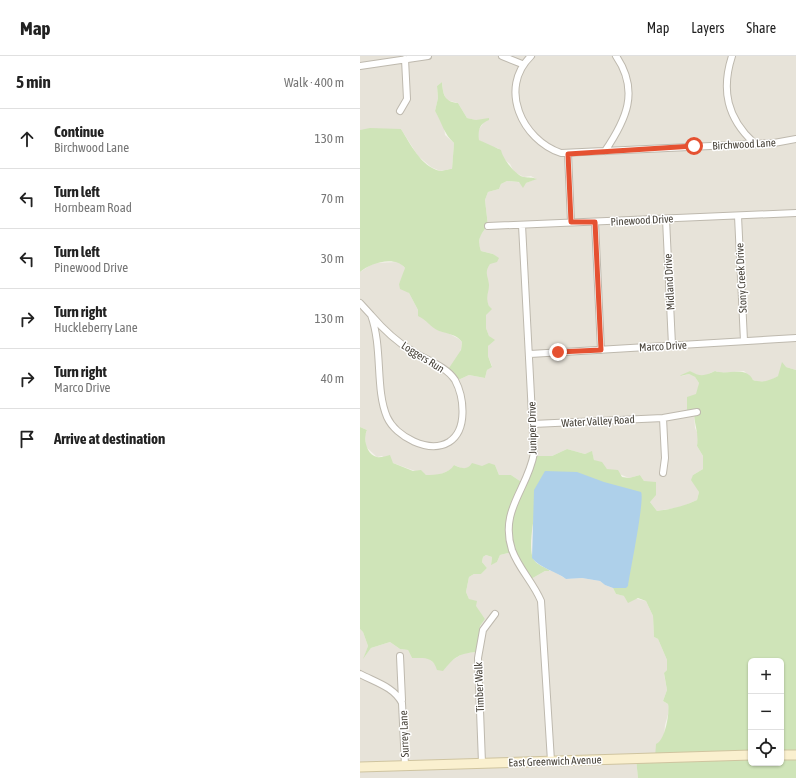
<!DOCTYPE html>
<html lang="en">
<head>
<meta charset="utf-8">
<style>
	body { margin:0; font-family:"Asap Condensed",sans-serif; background:#f6f6f6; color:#222 }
	.controls { position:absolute; right:12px; bottom:12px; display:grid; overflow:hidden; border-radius:6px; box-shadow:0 1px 3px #0004 }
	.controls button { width:36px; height:36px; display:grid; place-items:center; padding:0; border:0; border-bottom:1px solid #e0e0e0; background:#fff; color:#222; font:20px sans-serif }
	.stop { position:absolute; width:12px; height:12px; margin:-9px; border:3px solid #e55131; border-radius:50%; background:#fff }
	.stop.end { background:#e55131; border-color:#fff; box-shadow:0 1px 4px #0008 }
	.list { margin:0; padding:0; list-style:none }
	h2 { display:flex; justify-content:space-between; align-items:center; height:52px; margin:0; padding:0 16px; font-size:17px }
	h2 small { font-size:13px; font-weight:400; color:#767676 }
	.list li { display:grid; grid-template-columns:26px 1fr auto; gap:12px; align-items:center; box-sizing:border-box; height:60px; padding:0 16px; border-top:1px solid #e0e0e0 }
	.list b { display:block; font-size:15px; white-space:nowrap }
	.list p { margin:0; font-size:13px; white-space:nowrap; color:#767676 }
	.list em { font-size:13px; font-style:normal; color:#767676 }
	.icon { flex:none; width:22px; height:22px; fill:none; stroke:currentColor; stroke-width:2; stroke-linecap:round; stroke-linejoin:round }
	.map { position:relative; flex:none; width:436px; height:722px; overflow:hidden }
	header { display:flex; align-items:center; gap:24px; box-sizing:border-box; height:56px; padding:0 20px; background:#fff; border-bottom:1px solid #e0e0e0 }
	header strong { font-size:19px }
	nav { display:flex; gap:22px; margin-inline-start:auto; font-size:14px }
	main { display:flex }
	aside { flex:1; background:#fff }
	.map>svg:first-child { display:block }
	.residential { fill:#e7e3d9 }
	.green { fill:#cfe4b8; fill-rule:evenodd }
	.water { fill:#aed0ea }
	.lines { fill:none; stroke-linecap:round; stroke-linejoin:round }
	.street-casing { stroke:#beb9ae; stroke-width:8 }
	.secondary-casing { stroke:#cfc49f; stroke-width:11 }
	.street { stroke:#fff; stroke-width:6 }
	.secondary { stroke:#faf0cf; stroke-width:9 }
	.route { stroke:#e55131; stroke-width:5 }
	.labels { text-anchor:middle; stroke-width:3; stroke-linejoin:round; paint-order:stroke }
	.street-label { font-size:11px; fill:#474239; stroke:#fff }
</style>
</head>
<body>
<header>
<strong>Map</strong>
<nav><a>Map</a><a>Layers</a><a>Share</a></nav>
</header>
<main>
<aside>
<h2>5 min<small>Walk · 400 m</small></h2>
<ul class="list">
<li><svg class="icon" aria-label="ahead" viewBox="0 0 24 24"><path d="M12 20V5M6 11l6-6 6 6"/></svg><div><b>Continue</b><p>Birchwood Lane</p></div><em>130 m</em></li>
<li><svg class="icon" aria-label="left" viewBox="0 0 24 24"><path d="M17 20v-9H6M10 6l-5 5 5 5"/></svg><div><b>Turn left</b><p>Hornbeam Road</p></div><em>70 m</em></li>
<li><svg class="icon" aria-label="left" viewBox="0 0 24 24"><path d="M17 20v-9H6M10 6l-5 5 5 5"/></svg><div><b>Turn left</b><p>Pinewood Drive</p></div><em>30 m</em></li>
<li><svg class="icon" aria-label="right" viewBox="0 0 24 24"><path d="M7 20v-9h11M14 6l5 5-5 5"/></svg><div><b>Turn right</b><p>Huckleberry Lane</p></div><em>130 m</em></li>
<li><svg class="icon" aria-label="right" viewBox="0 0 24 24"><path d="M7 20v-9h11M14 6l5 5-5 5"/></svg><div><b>Turn right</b><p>Marco Drive</p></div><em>40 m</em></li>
<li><svg class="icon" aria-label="arrive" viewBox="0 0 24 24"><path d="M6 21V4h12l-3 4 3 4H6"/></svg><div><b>Arrive at destination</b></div></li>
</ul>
</aside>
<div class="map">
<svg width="436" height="722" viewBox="0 0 436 722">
	<rect width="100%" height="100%" fill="#f4f1eb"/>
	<!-- residential -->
	<path class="residential" d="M0,0H436V314L426,311L418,320L410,325L399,326L393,324L384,315L361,317L355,315L344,320H337L330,315L321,320L329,318L335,321L339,327L334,359L335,372L339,381L337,390L343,400V413L333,419L339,436L337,444L321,451L297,455L290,446L284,425L280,419L269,422L247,413L234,404L232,396L225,398L207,393L192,400H173L163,427L151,419H139L135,409L104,413L94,409L92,413L79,419H66L33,407L22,400L17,401L6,391L5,379L7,374L0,371V216L14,207L38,206L42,209L45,212L44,218L39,228L49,237L58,254L79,275L86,276L99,283L102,286L96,325L109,319L125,322L127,314L132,310L128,300V290L131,286L126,272V259L129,250L126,243L128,226L125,220L126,213L135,200L133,198L121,195L119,189L120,179L128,170L125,144L128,136L139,133L141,128L147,125L166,127L176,123L171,120L164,121L154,116L150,108L144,103L138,92L130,91L119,84L118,75L124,66L107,62L98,47L86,44L83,35L82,26L77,30L78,42L75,55L84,70L85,79L94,87L92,113L80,115L71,111L58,100L41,73L0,74Z
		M152,496L171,523L185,515H193L206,523L222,522L240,525L245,529L253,532L256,538L286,545L293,560L294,581L298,583L307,604V614L304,618L307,634L303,645L308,648L309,655L305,669L304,681L296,702L276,703L278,722H0V573L3,576L8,590L4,601L11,592L30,586L40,593L48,594L52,602H68L76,609L91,605L104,597L117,596L120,570L125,563L109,543L106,536L109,521L114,518H121L127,512L122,506L123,501L126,499L132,501L131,508L137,506L140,499Z"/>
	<!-- green -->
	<path class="green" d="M82,26C83,38 84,46 98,47L107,62L116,64L129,62V64C119,68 118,74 119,84L141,94C143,103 155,119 164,121C169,122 172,121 177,123L166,127L163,132L159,126L147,125L141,128L139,133L128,136L125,144L128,170C120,178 117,184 121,195L133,198L139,202L137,206L130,208C124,217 128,219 129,229C129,237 125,240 129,250L132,253L126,259V272L129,280L135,284L128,290V300L132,311L127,314L125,322L109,319L96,325L87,315L101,294L102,286C96,278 88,278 79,275C71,272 66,263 58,260V254L49,237L40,233L39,228L45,212C35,199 10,207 0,216V74L10,72L41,73C50,87 61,111 80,115C83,115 89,113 92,113L94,87C84,78 82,67 75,55L78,42L77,30Z
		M422,306L426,311L436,314V722H278L276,703L295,702L296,688C305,685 310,657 308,648L303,645L307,634L304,617L307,614V604L298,583L294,581L293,560L286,545L278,542L268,547L264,540L256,538L253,532H266L175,456C173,466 168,496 174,504C177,509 185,511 190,515H185L171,523L152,496L140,499L137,506L131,509L132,501L126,499L123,501L122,506L127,512L121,518H114L109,521L106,536L109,543L117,545L116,550L125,563L120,570L117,596C100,597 94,601 83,615L77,614C73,600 64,602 52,602L48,594L40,593L30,586L11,592L3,603L8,590L3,576L0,573V371L7,374C3,382 6,399 17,401C20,402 26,400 30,399L33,407L53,415L61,414L66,419C76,419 89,418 94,409C101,412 107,415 112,407L122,410L129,407L135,409L139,419H151L163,427L173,400H192L207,393L225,398L232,395L234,404L242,406L247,413L258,414L262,421L269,422L280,419L284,425L296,426V439L290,446L297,455C312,453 324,450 337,444L339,436L331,424L333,419L343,413V400L337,390C339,379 335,370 334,359L327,358V341L336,338L339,327L335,321L329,318L320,320L321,319L330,315C340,321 345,320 355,315C367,320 386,309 393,324C402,327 409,325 418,320ZM391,605H421V707H391Z"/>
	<!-- water -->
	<path class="water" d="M185,415L217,416L244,426L281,436C285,443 270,516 268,530L266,532H253L245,529L240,525L222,522L206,523C196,515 181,513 172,502L174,434Z"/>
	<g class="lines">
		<!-- street casing -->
		<g class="street-casing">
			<path id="street" d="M142,0L162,8
				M171,0C138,32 162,84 201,97L414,87L436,83
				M372,0C361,34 367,62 394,87
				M0,10L68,0
				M40,55L47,43L45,3
				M245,95C266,64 280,35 256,0
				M208,98L211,166
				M378,160L384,285
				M306,163L312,289
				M235,166L241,294
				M162,169L174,397C168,433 139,454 152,494C159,513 173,526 181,545L191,705
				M128,170L436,157
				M0,247L11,259
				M11,259C23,273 37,286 52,295C66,304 86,310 95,324C104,341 108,374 89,386C69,398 36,381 27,361C15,333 23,292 11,259Z
				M170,298L436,282
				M173,368L303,362L337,356
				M303,417L305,402L303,362
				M40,600L42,644
				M0,618C15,626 34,631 42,647L45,709
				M122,707L118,602L123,574L135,558"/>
		</g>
		<!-- secondary casing -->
		<g class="secondary-casing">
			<path id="secondary" d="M421,699H436
				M0,711L391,699"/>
		</g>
		<!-- street -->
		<use href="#street" class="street"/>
		<!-- secondary -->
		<use href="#secondary" class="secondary"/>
	</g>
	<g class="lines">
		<!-- route -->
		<path class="route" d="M198,296L241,294L235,166H211L208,98L334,90"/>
	</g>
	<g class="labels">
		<!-- street labels -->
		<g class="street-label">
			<text transform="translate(384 88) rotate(-3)" y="4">Birchwood Lane</text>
			<text transform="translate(282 164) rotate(-3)" y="4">Pinewood Drive</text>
			<text transform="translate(381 222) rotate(-93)" y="4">Stony Creek Drive</text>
			<text transform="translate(309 226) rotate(-93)" y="4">Midland Drive</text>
			<text transform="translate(303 290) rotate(-3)" y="4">Marco Drive</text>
			<text transform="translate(63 301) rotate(32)" y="4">Loggers Run</text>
			<text transform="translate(238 365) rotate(-3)" y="4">Water Valley Road</text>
			<text transform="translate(172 372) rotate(-91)" y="4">Juniper Drive</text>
			<text transform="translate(119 631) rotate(-92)" y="4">Timber Walk</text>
			<text transform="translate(44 678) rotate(-92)" y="4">Surrey Lane</text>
			<text transform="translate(195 705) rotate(-2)" y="4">East Greenwich Avenue</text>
		</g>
	</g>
</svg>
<div class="controls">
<button>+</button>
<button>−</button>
<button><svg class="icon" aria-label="locate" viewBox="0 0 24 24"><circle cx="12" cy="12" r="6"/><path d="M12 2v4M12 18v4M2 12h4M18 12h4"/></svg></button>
</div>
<div class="stop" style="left:334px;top:90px"></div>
<div class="stop end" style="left:198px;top:296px"></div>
</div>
</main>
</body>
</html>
